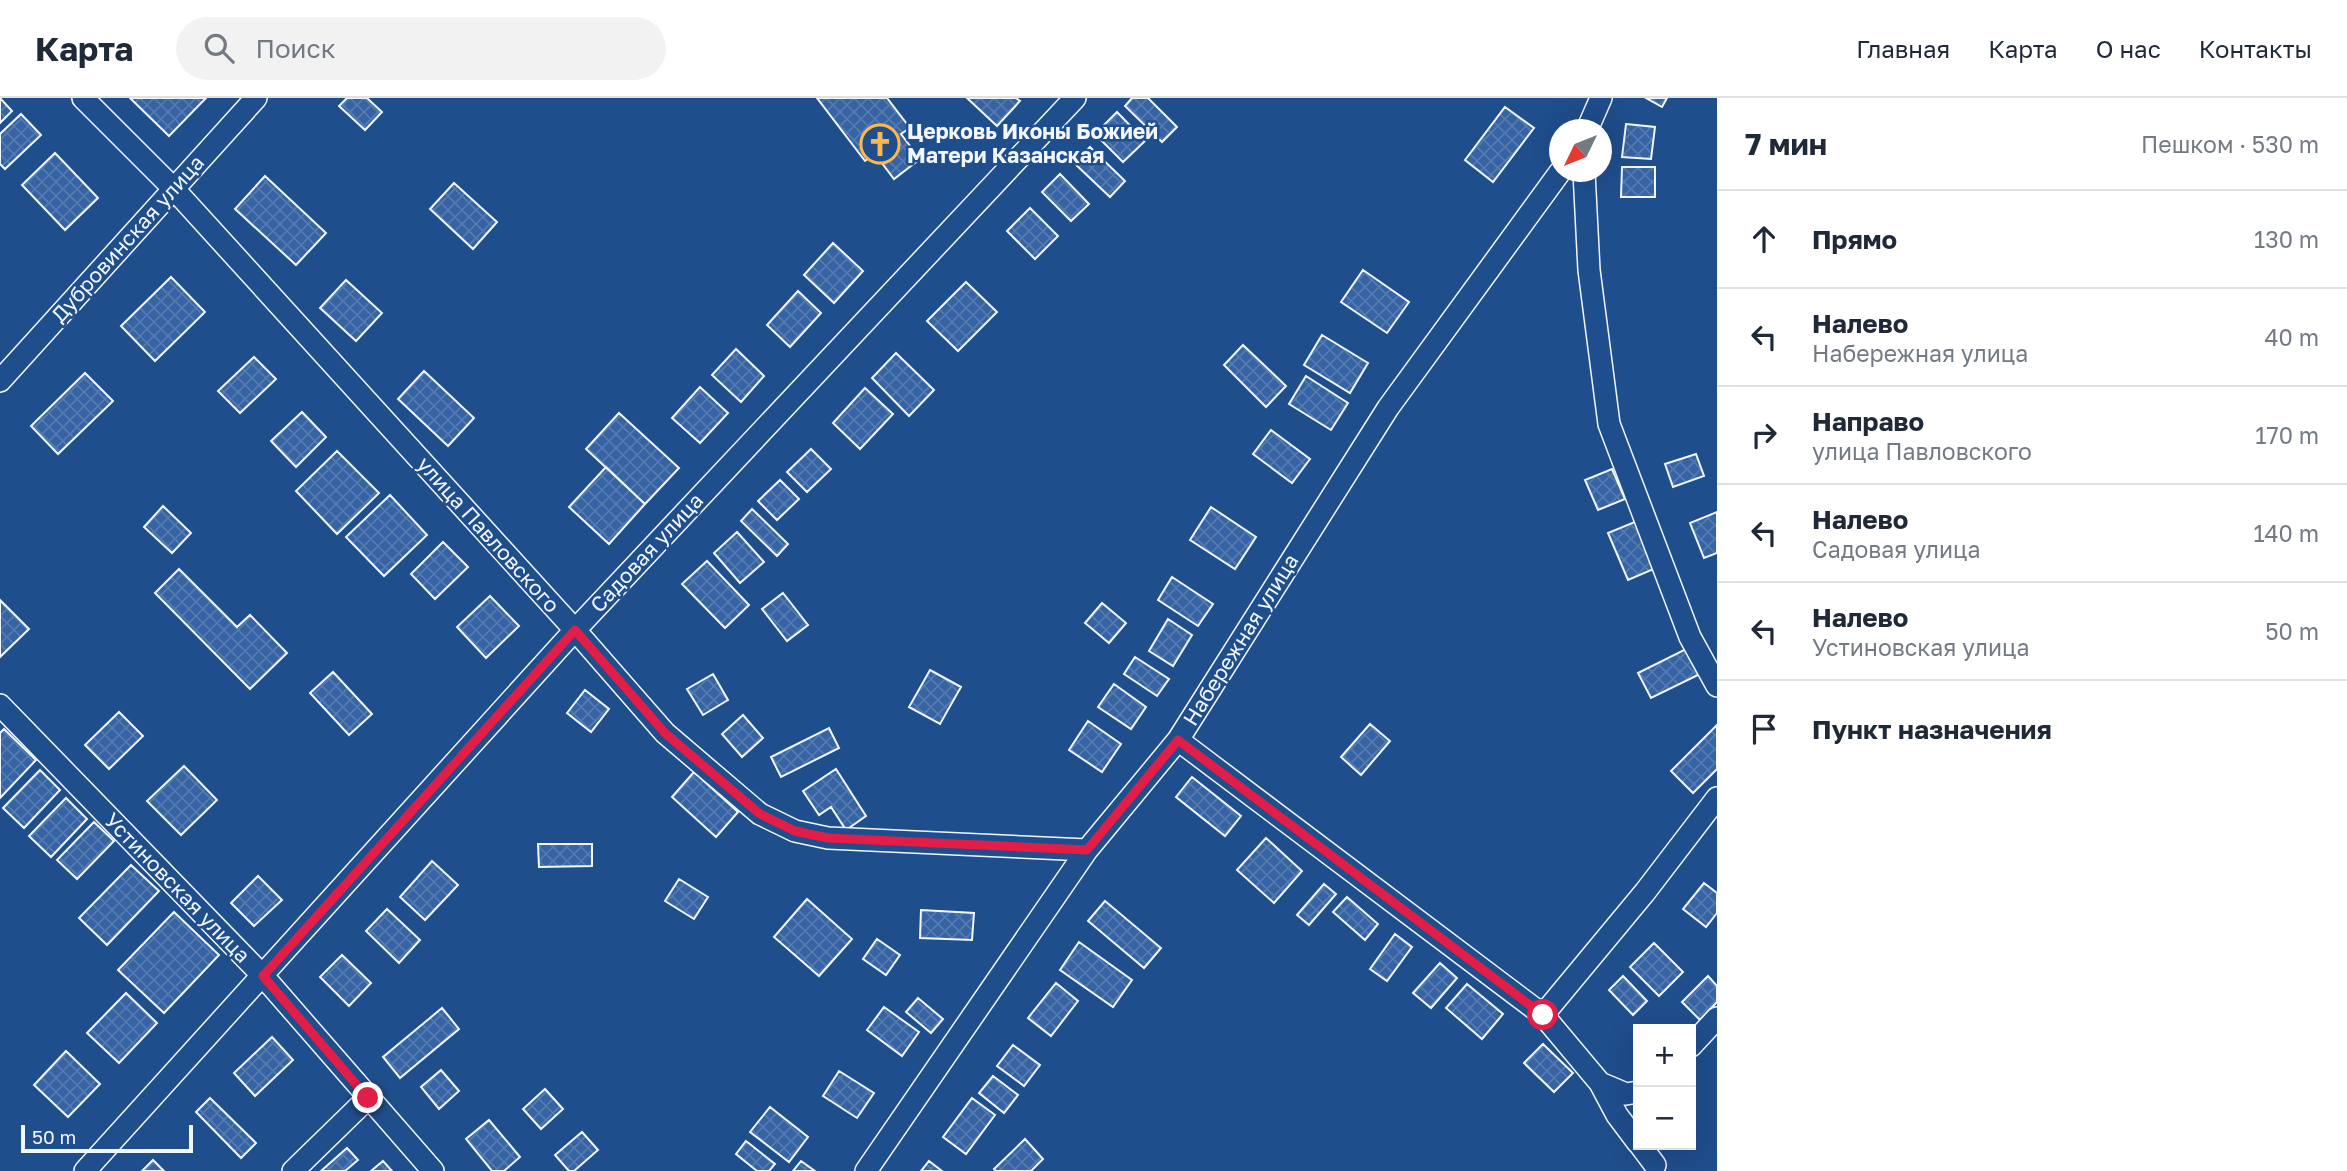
<!DOCTYPE html>
<html lang="ru">
<head>
<meta charset="utf-8">
<style>
	body { margin:0; font-family:"Golos Text",sans-serif; background:#f2f2f3; color:#1f2937 }
	.controls { position:absolute; right:21px; bottom:21px; display:grid; overflow:hidden; border-radius:0px; box-shadow:0 7px 28px #0002 }
	.controls button { width:63px; height:63px; display:grid; place-items:center; padding:0; border:0; border-bottom:2px solid #e0e1e3; background:#fff; color:#1f2937; font:35px sans-serif }
	.compass { position:absolute; left:1549px; top:21px; width:63px; height:63px; border-radius:50%; background:#fff; box-shadow:0 7px 28px #0002; rotate:227deg }
	.scale { position:absolute; left:21px; bottom:18px; width:172px; box-sizing:border-box; padding-left:7px; border:4px solid #f2f6ff; border-top:0; font-size:19px; line-height:24px; white-space:nowrap; color:#f2f6ff; -webkit-text-stroke:5px #1f4e8c; paint-order:stroke }
	.stop { position:absolute; width:21px; height:21px; margin:-16px; border:5px solid #e11d48; border-radius:50%; background:#fff }
	.stop.end { background:#e11d48; border-color:#fff; box-shadow:0 2px 7px #0008 }
	.list { margin:0; padding:0; list-style:none }
	h2 { display:flex; justify-content:space-between; align-items:center; height:91px; margin:0; padding:0 28px; font-size:30px }
	h2 small { font-size:23px; font-weight:400; color:#747a83 }
	.list li { display:grid; grid-template-columns:46px 1fr auto; gap:21px; align-items:center; box-sizing:border-box; height:98px; padding:0 28px; border-top:2px solid #e0e1e3 }
	.list b { display:block; font-size:26px; white-space:nowrap }
	.list p { margin:0; font-size:23px; white-space:nowrap; color:#747a83 }
	.list em { font-size:23px; font-style:normal; color:#747a83 }
	.icon { flex:none; width:38px; height:38px; fill:none; stroke:currentColor; stroke-width:2; stroke-linecap:round; stroke-linejoin:round }
	.map { position:relative; flex:none; width:1717px; height:1073px; overflow:hidden }
	header { display:flex; align-items:center; gap:42px; box-sizing:border-box; height:98px; padding:0 35px; background:#fff; border-bottom:2px solid #e0e1e3 }
	header strong { font-size:33px }
	nav { display:flex; gap:38px; margin-inline-start:auto; font-size:24px }
	.search { width:490px; height:63px; background:#f2f2f3; display:flex; align-items:center; gap:18px; box-sizing:border-box; padding:0 24px; border-radius:38px; color:#747a83; font-size:26px }
	main { display:flex }
	aside { flex:1; background:#fff }
	.map>svg:first-child { display:block }
	.building { fill:url(#building-cross-hatch); stroke:#f2f6ff; stroke-width:2 }
	.lines { fill:none; stroke-linecap:round; stroke-linejoin:round }
	.street-casing { stroke:#f2f6ff; stroke-width:24 }
	.street { stroke:#1f4e8c; stroke-width:21 }
	.route { stroke:#e11d48; stroke-width:9 }
	.labels { text-anchor:middle; stroke-width:5; stroke-linejoin:round; paint-order:stroke }
	.poi-label { font-size:21px; font-weight:bold; fill:#f2f6ff; stroke:#1f4e8c; text-anchor:start }
	.street-label { font-size:21px; fill:#f2f6ff; stroke:#1f4e8c }
</style>
</head>
<body>
<header>
<strong>Карта</strong>
<div class="search"><svg class="icon" aria-label="search" viewBox="0 0 24 24"><circle cx="10" cy="10" r="6"/><path d="M15 15l6 6"/></svg>Поиск</div>
<nav><a>Главная</a><a>Карта</a><a>О нас</a><a>Контакты</a></nav>
</header>
<main>
<div class="map">
<svg width="1717" height="1073" viewBox="0 0 1717 1073">
	<defs>
		<pattern id="building-cross-hatch" width="8" height="8" patternUnits="userSpaceOnUse" patternTransform="scale(1.75)"><rect width="8" height="8" fill="#3563a3"/><path d="M0 0l8 8M0 8l8-8" fill="none" stroke="#537ab1"/></pattern>
	</defs>
	<rect width="100%" height="100%" fill="#1f4e8c"/>
	<!-- building -->
	<path class="building" d="M0,0L12,13L0,25Z
		M130,0H206L169,38Z
		M347,0H367L382,14L365,32L339,8Z
		M817,0H887L910,30L901,36L920,61L894,81L875,56L865,63Z
		M967,0H1016L1020,3L997,28Z
		M1132,0H1148L1177,29L1162,44L1125,8Z
		M1646,0H1667L1662,9Z
		M1505,9L1534,30L1493,84L1465,62Z
		M1117,14L1145,43L1123,64L1095,36Z
		M21,16L41,37L5,71L0,66V36Z
		M1626,26L1655,29L1651,61L1622,59Z
		M1090,49L1125,83L1110,99L1074,65Z
		M55,55L98,100L65,132L22,87Z
		M1622,69H1655V99H1621Z
		M1060,76L1089,106L1071,123L1042,94Z
		M265,78L326,135L296,167L235,111Z
		M454,85L497,124L473,151L430,111Z
		M1030,110L1058,138L1035,161L1007,133Z
		M833,145L863,173L834,205L804,177Z
		M1363,172L1409,204L1387,235L1341,204Z
		M171,179L205,214L155,263L121,228Z
		M346,182L382,215L356,243L320,210Z
		M966,184L997,214L958,253L927,223Z
		M798,193L821,215L790,249L767,227Z
		M1322,237L1368,265L1350,295L1304,267Z
		M1243,247L1286,288L1266,309L1224,267Z
		M736,251L764,278L741,304L712,277Z
		M896,255L934,292L909,318L872,280Z
		M254,259L276,281L240,315L218,293Z
		M424,273L474,320L448,348L398,301Z
		M85,275L113,303L58,356L31,328Z
		M1306,278L1348,305L1331,332L1289,306Z
		M700,289L728,315L700,345L672,320Z
		M865,290L893,316L860,351L833,325Z
		M302,314L326,339L296,369L271,343Z
		M619,315L679,370L645,406L586,351Z
		M1271,332L1310,361L1292,385L1253,356Z
		M811,351L831,371L807,394L787,374Z
		M337,353L379,395L337,436L296,393Z
		M1696,356L1704,378L1673,389L1665,366Z
		M606,369L645,406L609,446L569,409Z
		M1612,371L1625,401L1598,412L1585,382Z
		M780,382L799,401L777,422L758,403Z
		M390,397L427,437L384,478L346,439Z
		M163,408L191,435L172,455L144,429Z
		M1211,409L1256,439L1235,471L1190,442Z
		M752,411L788,446L777,458L741,423Z
		M1717,414V455L1704,460L1690,425Z
		M1637,423L1656,470L1628,482L1608,435Z
		M737,434L764,464L740,485L714,455Z
		M443,444L468,469L435,501L411,476Z
		M707,463L749,507L725,530L682,486Z
		M179,471L237,529L250,517L287,555L250,591L155,495Z
		M1172,479L1213,506L1198,528L1158,502Z
		M783,495L808,527L787,543L762,511Z
		M490,498L519,528L486,560L457,529Z
		M0,502L29,531L0,559Z
		M1102,505L1126,525L1109,545L1085,525Z
		M1168,521L1192,537L1173,568L1149,553Z
		M1688,550L1700,576L1651,600L1638,575Z
		M1135,559L1169,581L1157,598L1124,576Z
		M930,572L961,589L940,626L909,609Z
		M333,574L372,616L349,637L310,595Z
		M713,576L728,602L703,617L687,591Z
		M1114,586L1146,609L1131,631L1098,609Z
		M585,592L609,611L591,634L567,615Z
		M119,614L143,638L109,671L85,647Z
		M743,617L763,640L742,659L722,636Z
		M1088,623L1121,646L1102,674L1069,652Z
		M1370,626L1390,643L1361,677L1341,659Z
		M1717,627V671L1693,695L1671,673Z
		M829,630L839,650L781,679L771,659Z
		M4,631L36,662L0,700V635Z
		M184,668L217,702L181,737L147,703Z
		M836,671L866,718L846,732L831,709L819,717L803,693Z
		M40,672L60,692L24,730L3,710Z
		M694,674L738,714L716,739L672,699Z
		M1192,679L1241,718L1225,738L1176,699Z
		M66,700L87,721L51,759L29,738Z
		M94,724L114,743L77,781L57,762Z
		M1266,740L1302,773L1274,805L1237,772Z
		M538,746H592V768L539,769Z
		M432,763L458,787L425,822L400,799Z
		M131,767L159,793L107,847L79,820Z
		M258,778L282,802L254,828L231,805Z
		M679,781L708,799L694,821L665,803Z
		M1704,785L1717,795V815L1706,829L1683,811Z
		M1324,786L1336,796L1309,827L1297,817Z
		M1347,799L1378,826L1365,842L1333,814Z
		M807,801L852,841L819,878L774,839Z
		M1105,803L1161,850L1144,870L1088,823Z
		M387,811L420,842L399,865L366,833Z
		M921,812L974,815L972,842L920,840Z
		M174,814L219,857L164,915L118,872Z
		M1395,836L1412,849L1387,883L1370,871Z
		M877,841L900,857L886,877L863,861Z
		M1079,844L1132,882L1113,909L1060,872Z
		M1654,845L1683,874L1659,898L1630,869Z
		M342,857L371,885L349,908L320,879Z
		M1440,865L1457,880L1431,910L1413,895Z
		M1623,878L1647,903L1633,917L1609,892Z
		M1708,878L1717,888V904L1700,922L1682,904Z
		M1056,885L1078,903L1051,938L1028,920Z
		M1467,886L1503,916L1482,941L1446,910Z
		M126,895L157,925L119,965L87,935Z
		M918,900L943,921L931,935L906,914Z
		M884,909L919,934L902,958L867,932Z
		M442,910L459,931L400,980L383,959Z
		M272,939L293,962L255,998L234,975Z
		M1543,946L1573,975L1554,994L1524,965Z
		M1013,947L1040,967L1024,988L997,968Z
		M66,953L100,986L68,1019L34,987Z
		M441,972L459,993L439,1011L421,989Z
		M839,973L874,995L857,1020L823,998Z
		M993,978L1018,997L1004,1015L979,995Z
		M545,991L563,1011L541,1031L523,1011Z
		M210,1000L256,1045L241,1060L196,1014Z
		M972,1000L995,1017L966,1056L943,1039Z
		M770,1009L808,1039L789,1064L750,1034Z
		M489,1022L520,1059L504,1073H492L466,1041Z
		M582,1034L598,1052L574,1073H569L555,1057Z
		M1025,1041L1043,1061L1031,1073H996L994,1071Z
		M746,1043L775,1066L769,1073H757L736,1056Z
		M347,1050L358,1062L345,1073H321Z
		M153,1062L164,1073H142Z
		M383,1063L392,1073H371Z
		M801,1063L815,1073H793Z
		M929,1063L942,1073H921Z"/>
	<g class="lines">
		<!-- street casing -->
		<g class="street-casing">
			<path id="street" d="M83,0L173,90L575,532L665,635L760,716L795,733L828,740L1087,752
				M1587,32L1601,0
				M1584,74L1589,172L1609,326L1690,539L1717,588
				M0,283L256,0
				M0,607L263,878L433,1073
				M1178,642L1543,917L1600,985L1617,1017L1638,1045
				M1543,917L1645,794L1717,700
				M1691,948L1717,920
				M1600,985L1626,996L1638,994
				M1640,1047L1655,1067
				M85,1073L575,532L1075,0
				M293,1073L368,1000
				M866,1073L1087,752L1178,642L1388,310L1560,74"/>
		</g>
		<!-- street -->
		<use href="#street" class="street"/>
	</g>
	<g class="lines">
		<!-- route -->
		<path class="route" d="M368,1000L263,878L575,532L665,635L760,716L795,733L828,740L1087,752L1178,642L1543,917"/>
	</g>
	<!-- icons -->
	<defs>
		<g id="church-ring" transform="scale(2.0125)"><circle r="9.5" fill="#1f4e8c" stroke="#ffb74d" stroke-width="1.5"/><path d="M-1.2-6h2.4v3.5h3.3v2.4h-3.3V6h-2.4V-.1h-3.3v-2.4h3.3Z" fill="#ffb74d"/></g>
	</defs>
	<g fill-rule="evenodd">
		<use href="#church-ring" x="880" y="46"/>
	</g>
	<g class="labels">
		<!-- poi labels -->
		<g class="poi-label">
			<text x="907" y="41">Церковь Иконы Божией<tspan x="907" dy="24">Матери Казанская</tspan></text>
		</g>
		<!-- street labels -->
		<g class="street-label">
			<text transform="translate(128 141) rotate(-48)" y="7">Дубровинская улица</text>
			<text transform="translate(488 437) rotate(48)" y="7">улица Павловского</text>
			<text transform="translate(647 455) rotate(-47)" y="7">Садовая улица</text>
			<text transform="translate(1241 542) rotate(-58)" y="7">Набережная улица</text>
			<text transform="translate(177 790) rotate(46)" y="7">Устиновская улица</text>
		</g>
	</g>
</svg>
<div class="controls">
<button>+</button>
<button>−</button>
</div>
<svg class="compass" viewBox="-18 -18 36 36"><path d="M0-13l5 13h-10z" fill="#e53935"/><path d="M0 13l5-13h-10z" fill="#747a83"/></svg>
<div class="scale">50 m</div>
<div class="stop" style="left:1543px;top:917px"></div>
<div class="stop end" style="left:368px;top:1000px"></div>
</div>
<aside>
<h2>7 мин<small>Пешком · 530 m</small></h2>
<ul class="list">
<li><svg class="icon" aria-label="ahead" viewBox="0 0 24 24"><path d="M12 20V5M6 11l6-6 6 6"/></svg><div><b>Прямо</b></div><em>130 m</em></li>
<li><svg class="icon" aria-label="left" viewBox="0 0 24 24"><path d="M17 20v-9H6M10 6l-5 5 5 5"/></svg><div><b>Налево</b><p>Набережная улица</p></div><em>40 m</em></li>
<li><svg class="icon" aria-label="right" viewBox="0 0 24 24"><path d="M7 20v-9h11M14 6l5 5-5 5"/></svg><div><b>Направо</b><p>улица Павловского</p></div><em>170 m</em></li>
<li><svg class="icon" aria-label="left" viewBox="0 0 24 24"><path d="M17 20v-9H6M10 6l-5 5 5 5"/></svg><div><b>Налево</b><p>Садовая улица</p></div><em>140 m</em></li>
<li><svg class="icon" aria-label="left" viewBox="0 0 24 24"><path d="M17 20v-9H6M10 6l-5 5 5 5"/></svg><div><b>Налево</b><p>Устиновская улица</p></div><em>50 m</em></li>
<li><svg class="icon" aria-label="arrive" viewBox="0 0 24 24"><path d="M6 21V4h12l-3 4 3 4H6"/></svg><div><b>Пункт назначения</b></div></li>
</ul>
</aside>
</main>
</body>
</html>
